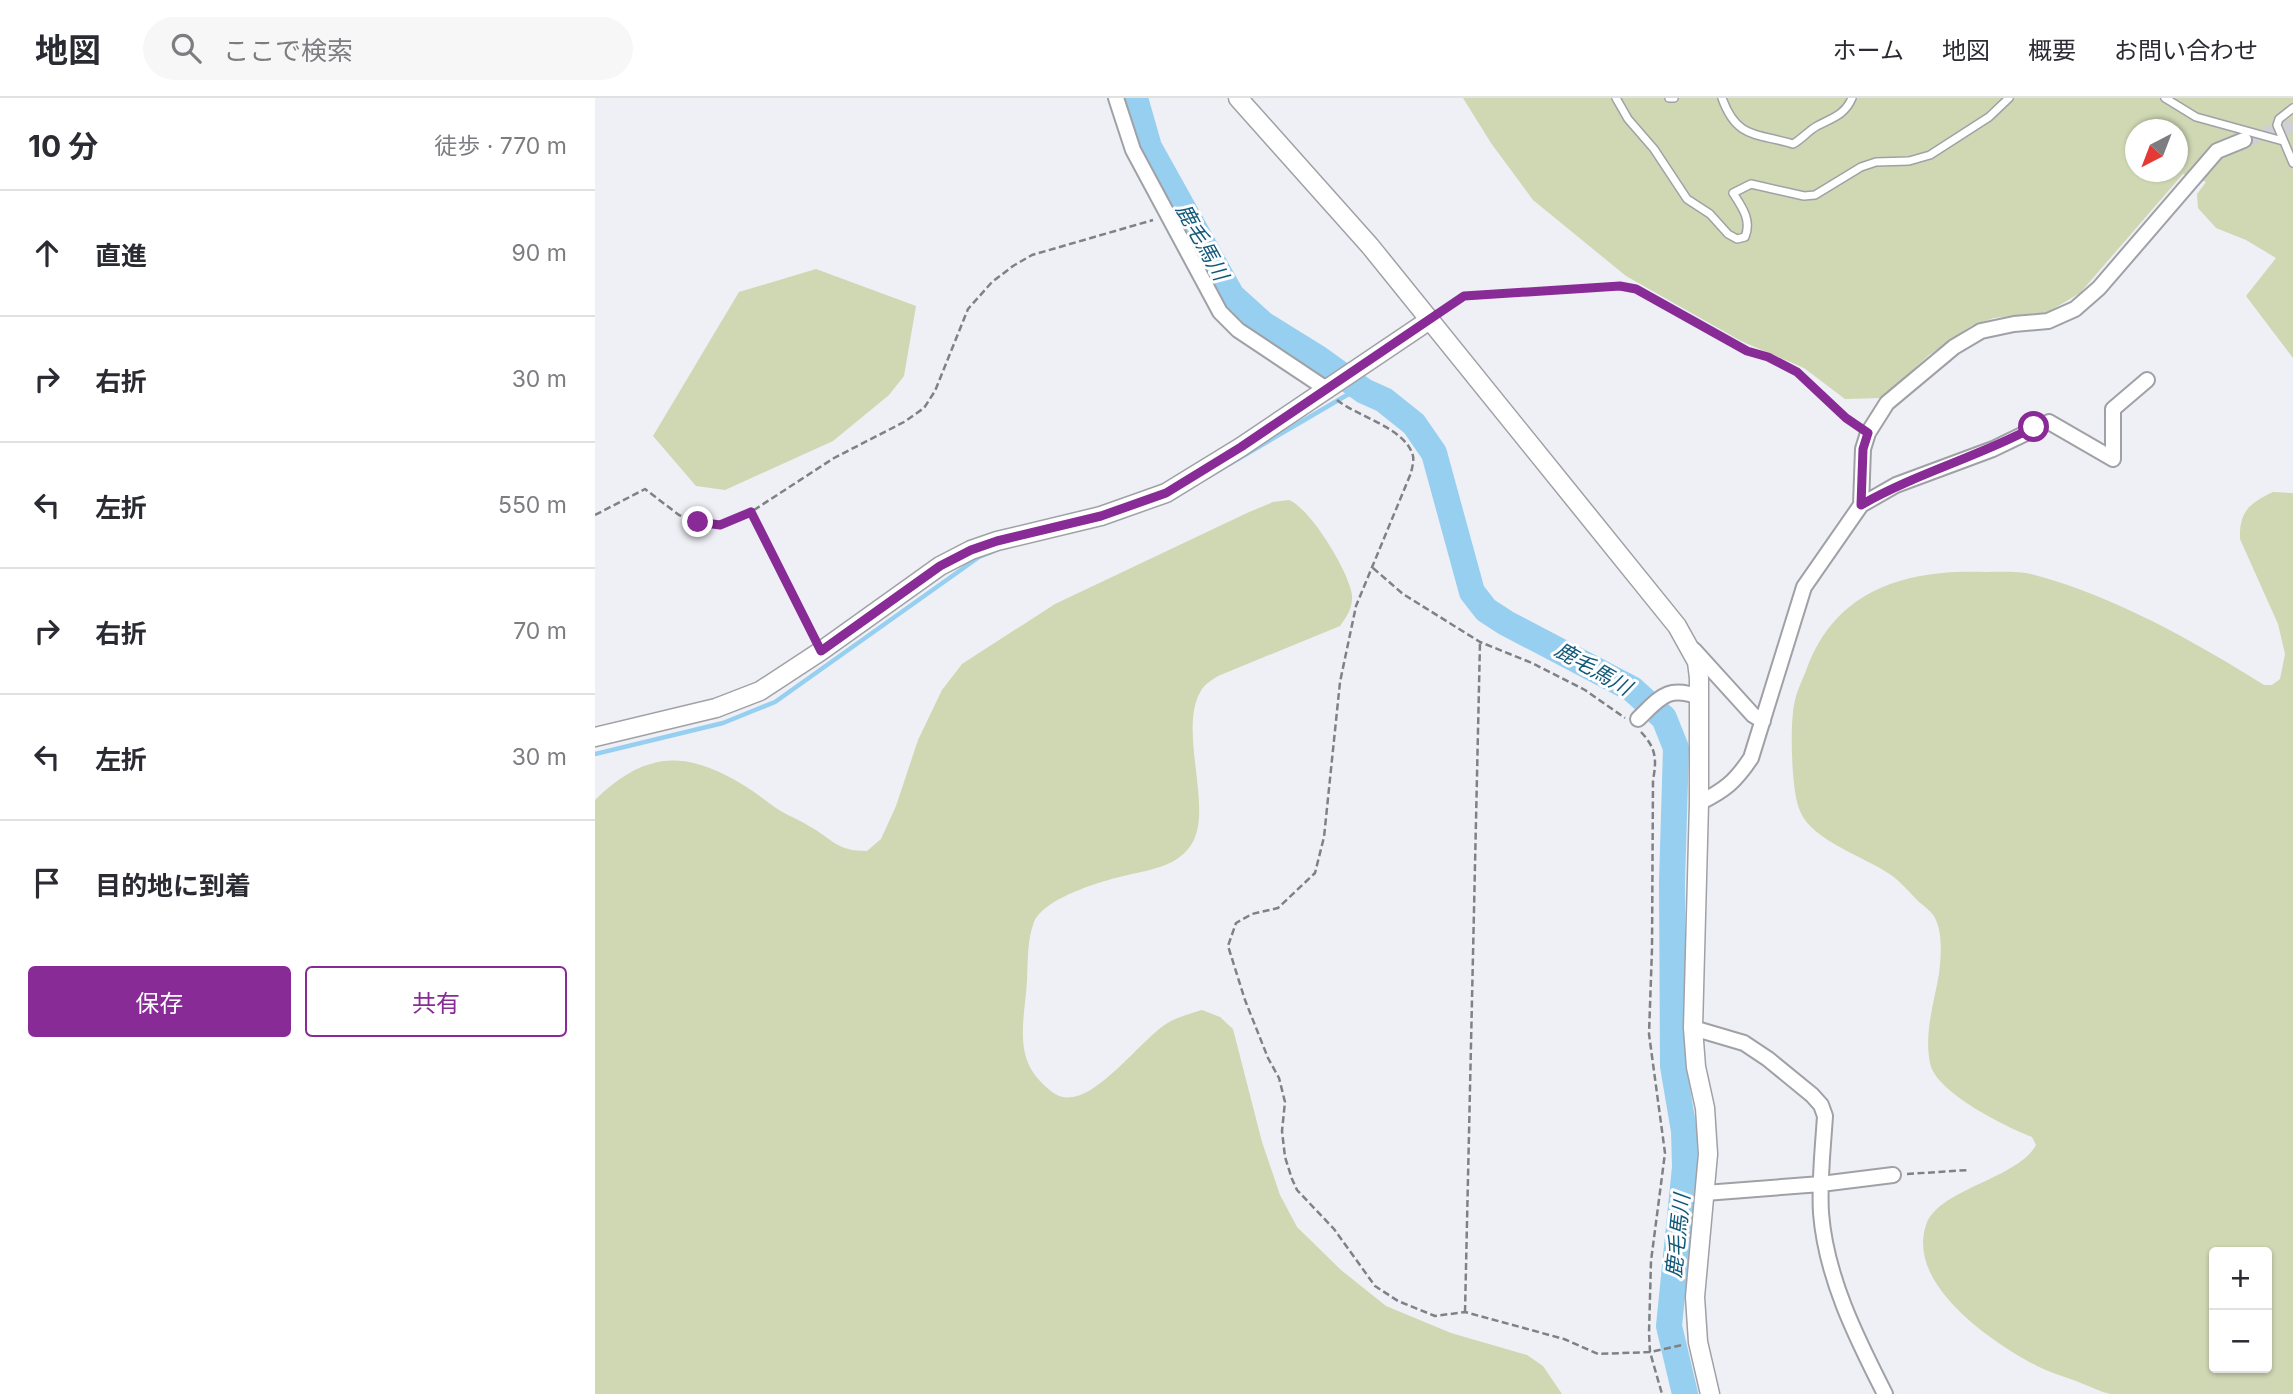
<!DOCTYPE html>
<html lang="ja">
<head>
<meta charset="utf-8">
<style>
	body { margin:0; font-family:Inter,"Noto Sans JP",sans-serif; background:#f7f7f7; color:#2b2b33 }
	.controls { position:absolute; right:21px; bottom:21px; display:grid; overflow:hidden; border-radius:7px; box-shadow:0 2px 5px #0004 }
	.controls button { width:63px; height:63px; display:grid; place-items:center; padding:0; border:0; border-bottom:2px solid #e1e1e2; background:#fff; color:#2b2b33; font:35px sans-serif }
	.compass { position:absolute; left:1530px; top:21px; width:63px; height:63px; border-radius:50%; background:#fff; box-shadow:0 2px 5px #0004; rotate:222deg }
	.stop { position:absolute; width:21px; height:21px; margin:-16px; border:5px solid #882b96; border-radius:50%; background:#fff }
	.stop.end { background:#882b96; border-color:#fff; box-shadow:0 2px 7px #0008 }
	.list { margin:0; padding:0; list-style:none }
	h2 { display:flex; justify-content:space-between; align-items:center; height:91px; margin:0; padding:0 28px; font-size:30px }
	h2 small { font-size:23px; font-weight:400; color:#7c7c81 }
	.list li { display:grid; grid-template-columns:46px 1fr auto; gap:21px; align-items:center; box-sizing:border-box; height:126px; padding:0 28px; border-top:2px solid #e1e1e2 }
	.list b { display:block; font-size:26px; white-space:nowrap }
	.list em { font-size:23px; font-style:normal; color:#7c7c81 }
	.actions { display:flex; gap:14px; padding:21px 28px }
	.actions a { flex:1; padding:16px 0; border:2px solid #882b96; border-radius:7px; text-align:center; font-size:24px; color:#882b96 }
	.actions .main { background:#882b96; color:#fff }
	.icon { flex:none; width:38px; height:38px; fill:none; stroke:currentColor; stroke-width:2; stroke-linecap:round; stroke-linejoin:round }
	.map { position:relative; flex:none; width:1698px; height:1296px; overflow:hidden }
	header { display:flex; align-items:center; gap:42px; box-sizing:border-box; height:98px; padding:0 35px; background:#fff; border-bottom:2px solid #e1e1e2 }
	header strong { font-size:33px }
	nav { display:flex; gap:38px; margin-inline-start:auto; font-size:24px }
	.search { width:490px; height:63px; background:#f7f7f7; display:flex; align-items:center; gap:18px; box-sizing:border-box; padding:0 24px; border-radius:38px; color:#7c7c81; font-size:26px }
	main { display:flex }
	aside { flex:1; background:#fff }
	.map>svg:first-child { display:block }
	.green { fill:#cfd7b3; fill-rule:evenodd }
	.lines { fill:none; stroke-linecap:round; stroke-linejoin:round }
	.stream { stroke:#96cff0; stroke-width:4.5 }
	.river { stroke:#96cff0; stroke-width:26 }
	.minor-tunnel { stroke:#ced0d5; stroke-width:14; stroke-dasharray:14 7; stroke-linecap:butt }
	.service-casing { stroke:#a0a1a6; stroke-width:10 }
	.minor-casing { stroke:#a0a1a6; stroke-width:18 }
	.tertiary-casing { stroke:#a0a1a6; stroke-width:21 }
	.path { stroke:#808185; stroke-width:2.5; stroke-dasharray:7 3.5; stroke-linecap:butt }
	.service { stroke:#fff; stroke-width:7 }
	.minor { stroke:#fff; stroke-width:14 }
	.tertiary { stroke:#fff; stroke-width:18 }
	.route { stroke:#882b96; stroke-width:9 }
	.labels { text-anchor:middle; stroke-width:6; stroke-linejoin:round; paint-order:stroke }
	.water-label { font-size:21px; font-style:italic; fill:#125979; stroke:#fdfdfe }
</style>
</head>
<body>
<header>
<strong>地図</strong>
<div class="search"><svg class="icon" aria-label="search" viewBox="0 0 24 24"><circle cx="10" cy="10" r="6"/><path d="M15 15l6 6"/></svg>ここで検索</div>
<nav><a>ホーム</a><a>地図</a><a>概要</a><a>お問い合わせ</a></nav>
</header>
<main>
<aside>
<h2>10 分<small>徒歩 · 770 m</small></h2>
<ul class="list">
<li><svg class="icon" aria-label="ahead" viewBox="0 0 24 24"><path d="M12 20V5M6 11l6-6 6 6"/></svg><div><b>直進</b></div><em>90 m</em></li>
<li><svg class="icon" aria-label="right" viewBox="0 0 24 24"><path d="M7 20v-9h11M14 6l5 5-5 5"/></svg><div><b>右折</b></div><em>30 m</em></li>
<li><svg class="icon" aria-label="left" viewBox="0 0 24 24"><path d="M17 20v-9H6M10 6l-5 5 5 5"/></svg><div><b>左折</b></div><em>550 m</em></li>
<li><svg class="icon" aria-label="right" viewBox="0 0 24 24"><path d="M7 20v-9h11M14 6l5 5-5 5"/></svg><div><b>右折</b></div><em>70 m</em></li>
<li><svg class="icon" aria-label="left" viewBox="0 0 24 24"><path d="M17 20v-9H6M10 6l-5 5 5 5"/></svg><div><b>左折</b></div><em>30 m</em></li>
<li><svg class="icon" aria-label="arrive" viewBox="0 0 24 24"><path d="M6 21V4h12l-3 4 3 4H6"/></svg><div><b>目的地に到着</b></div></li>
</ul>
<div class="actions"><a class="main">保存</a><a>共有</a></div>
</aside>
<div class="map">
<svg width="1698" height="1296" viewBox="0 0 1698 1296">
	<rect width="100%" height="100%" fill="#eef0f5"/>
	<!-- green -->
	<path class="green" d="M868,0H1698V260L1651,198L1681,160L1651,142L1621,130L1603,110L1602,96L1611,84L1588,76L1485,195L1453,214L1399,220L1376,228L1334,257L1287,300L1250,301L1209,270L1146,243L1031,178L938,102L896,45ZM1540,32H1582V74H1540Z
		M221,171L321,208L309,278L294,297L238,343L130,392L101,388L58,338L144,194Z
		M1678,394L1698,395V1296C1657,1296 1616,1296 1575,1296C1556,1296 1535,1296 1516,1296C1505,1294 1492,1287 1481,1283C1468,1278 1454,1274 1442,1268C1398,1245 1311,1187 1331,1127C1343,1091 1423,1081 1441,1047L1437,1039C1411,1029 1340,994 1335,965C1329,935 1339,905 1344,876C1346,860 1348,835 1340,820C1337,814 1329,808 1324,804C1315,795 1306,784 1296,777C1271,759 1217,743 1205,713C1196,693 1195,628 1199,607C1201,594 1208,581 1212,570C1242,490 1313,471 1391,474C1405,474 1422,473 1436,476C1517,497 1599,543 1669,587H1677L1685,581L1690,556L1683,526L1645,441C1644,413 1655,405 1678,394ZM1619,1154H1672V1270H1619Z
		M694,402C716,411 754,474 757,497C758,510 752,518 745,528L623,578C617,582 610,586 607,591C581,630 620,712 596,747C583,766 563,770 542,775C516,780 450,798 439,824C432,842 433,863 432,882C431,901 427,922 428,941C429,960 435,974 449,987C457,995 465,1001 477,999C504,997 545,945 568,928C579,920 594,916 607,912L625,919L638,931L667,1044L685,1097L702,1129L746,1172L791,1208L856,1235L932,1257L948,1268L967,1296H0V702C48,655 88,651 145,685C158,692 169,702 181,710C191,717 203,721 214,728C239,742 241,753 272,753L286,741L301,708L323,642L347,592L367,566L460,506L652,415L678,404Z"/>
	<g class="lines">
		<!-- stream -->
		<path class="stream" d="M614,378L752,297L769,293
			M0,656L128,625L180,604L384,459L399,453"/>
		<!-- river -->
		<path class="river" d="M540,0L554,49L637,198L668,226L723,260L769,293L789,302L819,326L839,355L877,494L891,512L911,525L1037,591L1069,620L1081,650L1077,784L1078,968L1089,1033L1090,1069L1074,1228L1090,1296"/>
		<!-- minor-tunnel -->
		<path class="minor-tunnel" d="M1649,42L1698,28"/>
		<!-- service casing -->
		<g class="service-casing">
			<path id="service" d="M1021,0L1033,21L1059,51L1092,101L1115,116L1133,136L1142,141L1150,139C1157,122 1147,109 1138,95L1156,86L1209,98L1220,97L1266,69L1281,64L1314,63L1335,57L1394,19L1414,0
				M1074,0H1079
				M1127,0C1142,42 1163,35 1198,46C1207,41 1213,33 1222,28C1237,20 1250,17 1257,0
				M1570,0L1601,19L1688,43
				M1698,10L1684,21L1682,27L1698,65"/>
		</g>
		<!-- minor casing -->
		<g class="minor-casing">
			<path id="minor" d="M521,0L538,52L625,214L643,232L733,292
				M1266,407L1268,351L1273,335L1292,305L1359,249L1386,233L1419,226L1453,223L1480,211L1504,190L1622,53L1649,42
				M1099,552L1158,617L1168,623
				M1043,621C1065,600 1072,587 1104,599
				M1104,705C1130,692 1140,684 1156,660L1209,489L1266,407L1301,387L1398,351L1454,324L1518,361V311L1552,282
				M1098,930L1149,945L1173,961L1217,997L1226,1007L1230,1018C1228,1050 1224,1083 1226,1115C1231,1179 1261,1239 1290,1296
				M1110,1095L1226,1086L1298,1077"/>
		</g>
		<!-- tertiary casing -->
		<g class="tertiary-casing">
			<path id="tertiary" d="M643,0L775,148L1082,528L1102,564L1104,580V705L1098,930L1101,969L1110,1010L1113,1056L1100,1199L1103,1244L1115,1296
				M0,639L121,610L165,593L226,553L345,468L376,452L402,443L506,418L571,395L646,349L836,221"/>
		</g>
		<!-- path -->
		<path class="path" d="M847,213L869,198L1025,188L1042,191L1152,253L1173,259L1202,274L1263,328
			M742,302C763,319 811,330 818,358C819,363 817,370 816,375L761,508L745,584L729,739L720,775L683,810L657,816L641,825L633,848L650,902L673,960L684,980L690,1004L687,1033L690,1059L697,1081L702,1092L739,1131L780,1188L803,1203L840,1218L870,1214L969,1241L1003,1256L1055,1254L1087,1247
			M156,414L219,539
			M0,417L50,391L84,417L103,424L125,427L156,414L239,360L309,324L329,310L340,293L373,211L397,184L418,168L437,157L558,122
			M778,470L808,496L885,544L937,565L990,592L1030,620
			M1046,634C1061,650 1062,661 1058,682L1057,851L1054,936L1070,1055L1056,1163L1054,1235L1055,1254L1067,1296
			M1312,1076L1374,1072
			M870,1214L885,544"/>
		<!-- service -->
		<use href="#service" class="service"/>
		<!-- minor -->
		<use href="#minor" class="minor"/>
		<!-- tertiary -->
		<use href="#tertiary" class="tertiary"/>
	</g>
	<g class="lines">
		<!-- route -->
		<path class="route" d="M103,424L125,427L156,414L226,553L345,468L376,452L402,443L506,418L571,395L646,349L869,198L1025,188L1041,191L1152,253L1173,259L1202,274L1251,320L1273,335L1268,351L1266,407C1322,375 1383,359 1439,329"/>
	</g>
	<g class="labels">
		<!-- water labels -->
		<g class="water-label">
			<text transform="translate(607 144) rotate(61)" y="7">鹿毛馬川</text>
			<text transform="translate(998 571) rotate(30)" y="7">鹿毛馬川</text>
			<text transform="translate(1083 1138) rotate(-84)" y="7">鹿毛馬川</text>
		</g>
	</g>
</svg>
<div class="controls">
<button>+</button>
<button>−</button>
</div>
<svg class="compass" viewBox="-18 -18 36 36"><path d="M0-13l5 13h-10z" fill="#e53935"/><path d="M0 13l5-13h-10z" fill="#7c7c81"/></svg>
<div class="stop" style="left:1439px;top:329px"></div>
<div class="stop end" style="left:103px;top:424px"></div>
</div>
</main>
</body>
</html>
